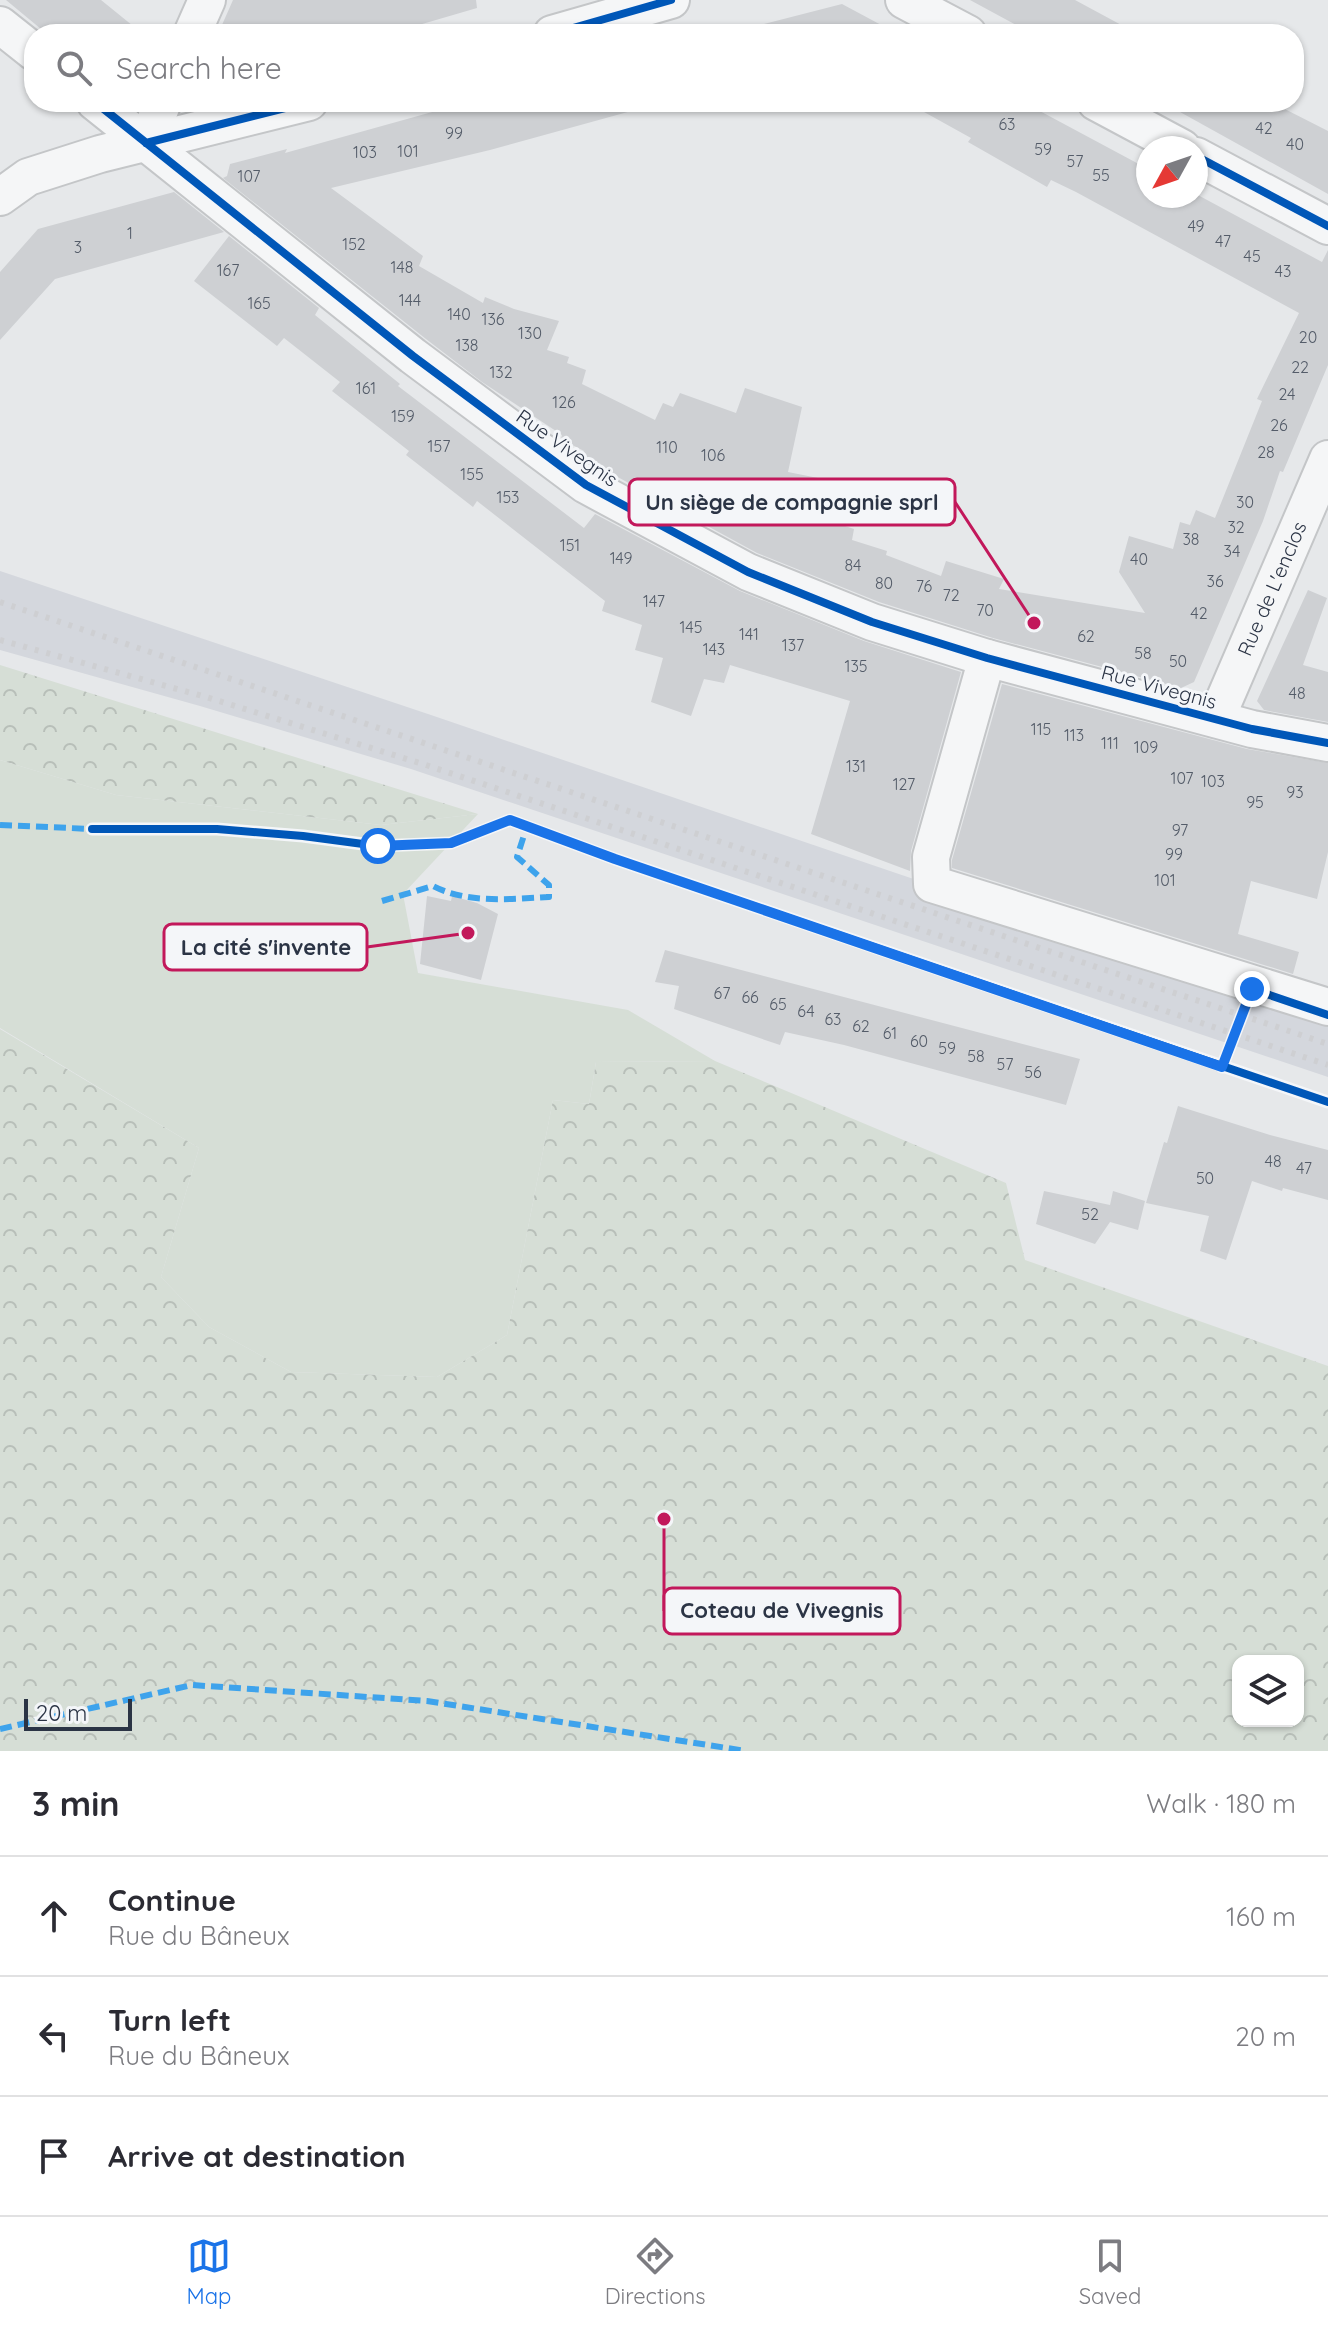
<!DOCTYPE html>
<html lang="en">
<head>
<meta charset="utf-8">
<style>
	body { margin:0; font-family:Quicksand,sans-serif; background:#f7f7f7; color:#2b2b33 }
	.controls { position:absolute; right:24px; bottom:24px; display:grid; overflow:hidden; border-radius:16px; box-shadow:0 2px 6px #0004 }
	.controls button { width:72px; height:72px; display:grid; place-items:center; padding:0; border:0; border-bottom:2px solid #e1e1e2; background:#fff; color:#2b2b33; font:40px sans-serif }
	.compass { position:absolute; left:1136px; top:136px; width:72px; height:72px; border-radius:50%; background:#fff; box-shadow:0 2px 6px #0004; rotate:230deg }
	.scale { position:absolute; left:24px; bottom:20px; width:108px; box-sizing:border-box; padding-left:8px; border:4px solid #2b3445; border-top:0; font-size:22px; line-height:28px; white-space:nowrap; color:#2b3445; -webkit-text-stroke:6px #f4f6f9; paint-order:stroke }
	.stop { position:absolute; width:24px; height:24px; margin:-18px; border:6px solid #1a73e8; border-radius:50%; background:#fff }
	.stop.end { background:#1a73e8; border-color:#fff; box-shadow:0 2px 8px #0008 }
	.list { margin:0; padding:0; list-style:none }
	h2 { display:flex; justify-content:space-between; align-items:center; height:104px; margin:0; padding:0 32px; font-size:34px }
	h2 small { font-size:26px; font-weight:400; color:#7c7c81 }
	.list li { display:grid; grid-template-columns:52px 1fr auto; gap:24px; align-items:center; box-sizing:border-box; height:120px; padding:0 32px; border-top:2px solid #e1e1e2 }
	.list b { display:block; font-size:30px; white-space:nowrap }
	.list p { margin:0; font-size:26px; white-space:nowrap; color:#7c7c81 }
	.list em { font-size:26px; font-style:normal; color:#7c7c81 }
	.icon { flex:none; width:44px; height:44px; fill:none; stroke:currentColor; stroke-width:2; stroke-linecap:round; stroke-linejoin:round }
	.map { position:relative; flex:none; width:1328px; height:1751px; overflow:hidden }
	.search { position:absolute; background:#fff; box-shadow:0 2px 6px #0004; left:24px; right:24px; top:24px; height:88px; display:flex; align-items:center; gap:20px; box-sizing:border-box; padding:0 28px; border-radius:32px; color:#7c7c81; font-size:30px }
	.sheet { height:464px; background:#fff }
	nav { display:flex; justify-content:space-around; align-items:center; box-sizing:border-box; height:112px; border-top:2px solid #e1e1e2; background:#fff; font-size:22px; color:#7c7c81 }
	nav a { display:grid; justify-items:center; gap:4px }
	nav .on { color:#1a73e8 }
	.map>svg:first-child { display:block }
	.built { fill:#d4d7dd }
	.grass { fill:#d6ded6 }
	.forest { fill:url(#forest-crowns); fill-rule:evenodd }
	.building { fill:#ced0d3 }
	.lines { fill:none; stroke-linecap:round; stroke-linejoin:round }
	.minor-casing { stroke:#c4c6c8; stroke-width:40 }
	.minor { stroke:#f5f6f7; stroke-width:36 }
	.rail { stroke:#cecfd2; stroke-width:6; stroke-dasharray:4 8; stroke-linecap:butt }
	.quiet { stroke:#3ea3ec; stroke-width:6; stroke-dasharray:12 6; stroke-linecap:butt }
	.cycleway-casing { stroke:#f4f6f9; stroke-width:13 }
	.cycleway { stroke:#0057b8; stroke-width:8 }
	.route { stroke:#1a73e8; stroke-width:10 }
	.labels { text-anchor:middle; stroke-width:6; stroke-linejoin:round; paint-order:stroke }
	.number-label { font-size:16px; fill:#545c69 }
	.street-label { font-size:20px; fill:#2b3445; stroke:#f4f6f9 }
	.leader { fill:none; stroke:#c2185b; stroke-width:3 }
	.callout-dot { fill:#c2185b; stroke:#f4f6f9; stroke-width:3 }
	.callout { fill:#f4f6f9; stroke:#c2185b; stroke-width:3 }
	.callout-label { font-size:22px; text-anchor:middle; font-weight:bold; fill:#2b3445 }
</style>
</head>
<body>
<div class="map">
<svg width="1328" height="1751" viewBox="0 0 1328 1751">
	<defs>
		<pattern id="forest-crowns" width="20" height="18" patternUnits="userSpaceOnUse" patternTransform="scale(2)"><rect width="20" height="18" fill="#d6ded6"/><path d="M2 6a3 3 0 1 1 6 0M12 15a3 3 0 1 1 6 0" fill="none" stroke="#b8bfb9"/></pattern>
	</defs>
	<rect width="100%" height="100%" fill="#e6e8ea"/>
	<!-- built -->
	<path class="built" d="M0,571L428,714L1328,1020V1077L411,769L200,706L0,650Z"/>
	<!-- grass -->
	<path class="grass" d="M0,760L116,795L381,825L478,814L403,894L418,973L628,1010L715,1061L596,1062L589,1104L553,1100L507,1335L437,1377L291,1372L209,1327L161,1277L199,1148L0,1028Z"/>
	<!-- forest -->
	<path class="forest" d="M0,665L478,814L381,825L116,795L0,760Z
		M0,1029L199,1148L161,1277L209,1327L291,1372L437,1377L507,1335L553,1100L589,1104L596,1062L715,1061L1006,1183L1025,1260L1328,1366V1751H0ZM1238,1661H1298V1721H1238Z"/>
	<!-- building -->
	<path class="building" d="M6,0H101L143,34H47Z
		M233,0H476L477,8L388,34H218Z
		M970,0H1075L1138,34H1033Z
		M842,4L898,34H765L764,24Z
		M468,102H634L635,110L490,150L331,188L423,256L419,266L483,303L485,297L514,309L559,321L547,350L569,357L567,363L586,370L582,384L655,420L663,403L673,407L680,393L736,413L745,388L802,407L788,472L828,480L818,517L854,529L852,540L887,551L886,555L941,576L946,561L1004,579L999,589L1145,613L1119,572L1129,536L1173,549L1180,522L1190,525L1196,510L1215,518L1262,401L1257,399L1299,313L1076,192L1051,180L1047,187L968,142L971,138L906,102H1023L1148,169V196L1196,194L1322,262L1328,250V365L1283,472L1280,471L1263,521L1194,682L1181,688L993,638L879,602L757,553L592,463L581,455L584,451L561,439L562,435L482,382L426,339L223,178L227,176L230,164L287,149L285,153Z
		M1162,102H1271L1328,131V194Z
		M174,192L224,232L55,279L0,340V272L38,229Z
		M229,236L319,308L315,315L400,384L398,386L584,528L595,514L740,591L864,641L961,672L911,851L910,871L811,834L850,701L730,665L724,683L704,679L691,716L651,702L663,658L635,650L642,625L602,611L605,601L477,501L473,507L406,455L409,451L332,391L340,382L284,338L277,346L194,281Z
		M1308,590L1327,598L1303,665L1328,672V722L1264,710L1257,701Z
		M1002,684L1247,749L1328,763V852L1317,899L1251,881L1238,934L1299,952L1293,974L952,868V860Z
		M427,896L451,901L452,896L477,903L498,914L481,980L420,964Z
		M665,950L1080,1059L1066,1105L844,1045L785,1032L780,1045L674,1009L679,986L655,982Z
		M1178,1106L1270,1135L1328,1150V1200L1283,1188L1282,1191L1252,1181L1226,1260L1200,1251L1209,1216L1146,1203L1164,1142L1167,1143Z
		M1044,1191L1110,1205L1113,1191L1145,1201L1138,1230L1110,1222L1095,1244L1036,1224Z"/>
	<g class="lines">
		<!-- minor casing -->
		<g class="minor-casing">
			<g id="minor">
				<path d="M904,0L968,34"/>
				<path d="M0,25L34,52"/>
				<path d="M192,34L207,0"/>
				<path d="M552,34L671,0"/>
				<path d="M95,102L413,356L586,485L748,572L872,622L987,658L1252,729L1328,743"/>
				<path d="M1096,102L1182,148"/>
				<path d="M146,143L163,102"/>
				<path d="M1196,156L1328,226"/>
				<path d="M0,197L28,177L100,154L309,102"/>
				<path d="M987,658L931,857L932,884L1328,1007"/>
				<path id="s1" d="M1216,719L1328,459"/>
			</g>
		</g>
		<!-- minor -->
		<use href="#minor" class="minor"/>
		<!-- rail -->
		<path class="rail" d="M0,602L1328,1044
			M0,640L206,697L423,764L1328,1065"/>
		<!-- quiet -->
		<path class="quiet" d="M0,825L92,829
			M382,901L433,886C468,904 511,899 549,897V885L517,857L527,826
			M0,1729L192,1685L427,1701L746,1751"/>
		<!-- cycleway casing -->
		<g class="cycleway-casing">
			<path id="cycleway" d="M552,34L671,0
				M95,102L413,356L586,485L748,572L872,622L987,658L1252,729L1328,743
				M146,143L309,102
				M1196,156L1328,226
				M92,829H217L303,836L378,846L451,843L510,820L615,859L1328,1102
				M1222,1067L1252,989L1328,1015"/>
		</g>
		<!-- cycleway -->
		<use href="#cycleway" class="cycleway"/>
	</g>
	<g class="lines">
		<!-- route -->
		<path class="route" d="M378,846L451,843L510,820L615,859L1222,1067L1252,989"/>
	</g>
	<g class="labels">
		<!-- number labels -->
		<g class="number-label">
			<text x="1007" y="130">63</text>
			<text x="1264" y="134">42</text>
			<text x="454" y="139">99</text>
			<text x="1295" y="150">40</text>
			<text x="1043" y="155">59</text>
			<text x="408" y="157">101</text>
			<text x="365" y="158">103</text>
			<text x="1075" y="167">57</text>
			<text x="1101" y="181">55</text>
			<text x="249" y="182">107</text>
			<text x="1196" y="232">49</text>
			<text x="130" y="239">1</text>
			<text x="1223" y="247">47</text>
			<text x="354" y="250">152</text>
			<text x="78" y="253">3</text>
			<text x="1252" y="262">45</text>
			<text x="402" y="273">148</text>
			<text x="228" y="276">167</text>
			<text x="1283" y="277">43</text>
			<text x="410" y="306">144</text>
			<text x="259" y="309">165</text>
			<text x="459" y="320">140</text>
			<text x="493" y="325">136</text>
			<text x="530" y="339">130</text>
			<text x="1308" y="343">20</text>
			<text x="467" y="351">138</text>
			<text x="1300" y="373">22</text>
			<text x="501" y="378">132</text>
			<text x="366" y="394">161</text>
			<text x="1287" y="400">24</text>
			<text x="564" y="408">126</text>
			<text x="403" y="422">159</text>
			<text x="1279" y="431">26</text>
			<text x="439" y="452">157</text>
			<text x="667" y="453">110</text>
			<text x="1266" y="458">28</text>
			<text x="713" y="461">106</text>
			<text x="472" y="480">155</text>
			<text x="508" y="503">153</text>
			<text x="1245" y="508">30</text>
			<text x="1236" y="533">32</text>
			<text x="1191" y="545">38</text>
			<text x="570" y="551">151</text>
			<text x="1232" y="557">34</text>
			<text x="621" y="564">149</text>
			<text x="1139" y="565">40</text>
			<text x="853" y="571">84</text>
			<text x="1215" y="587">36</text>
			<text x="884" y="589">80</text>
			<text x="924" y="592">76</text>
			<text x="951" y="601">72</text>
			<text x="654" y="607">147</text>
			<text x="985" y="616">70</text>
			<text x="1199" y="619">42</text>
			<text x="691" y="633">145</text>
			<text x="749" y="640">141</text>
			<text x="1086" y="642">62</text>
			<text x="793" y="651">137</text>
			<text x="714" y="655">143</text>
			<text x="1143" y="659">58</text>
			<text x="1178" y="667">50</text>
			<text x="856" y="672">135</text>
			<text x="1297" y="699">48</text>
			<text x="1041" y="735">115</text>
			<text x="1074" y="741">113</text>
			<text x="1110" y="749">111</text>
			<text x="1146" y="753">109</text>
			<text x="856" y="772">131</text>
			<text x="1182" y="784">107</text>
			<text x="1213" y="787">103</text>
			<text x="904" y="790">127</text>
			<text x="1295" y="798">93</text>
			<text x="1255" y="808">95</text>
			<text x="1180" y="836">97</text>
			<text x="1174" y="860">99</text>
			<text x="1165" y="886">101</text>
			<text x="722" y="999">67</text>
			<text x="750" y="1003">66</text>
			<text x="778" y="1010">65</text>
			<text x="806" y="1017">64</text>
			<text x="833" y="1025">63</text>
			<text x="861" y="1032">62</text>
			<text x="890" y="1039">61</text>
			<text x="919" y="1047">60</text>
			<text x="947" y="1054">59</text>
			<text x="976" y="1062">58</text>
			<text x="1005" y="1070">57</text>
			<text x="1033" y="1078">56</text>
			<text x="1273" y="1167">48</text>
			<text x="1304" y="1174">47</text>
			<text x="1205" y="1184">50</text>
			<text x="1090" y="1220">52</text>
		</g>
		<!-- street labels -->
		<g class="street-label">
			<text transform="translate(567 448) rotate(35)" y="7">Rue Vivegnis</text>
			<text dy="7" stroke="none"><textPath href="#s1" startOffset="142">Rue de L'enclos</textPath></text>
			<text transform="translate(1159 687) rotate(15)" y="7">Rue Vivegnis</text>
		</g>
	</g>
	<!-- callouts -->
	<path class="leader" d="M1034 623L955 502M468 933L367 947M664 1519L664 1611"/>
	<g class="callout-dot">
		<circle cx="1034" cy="623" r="8"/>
		<circle cx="468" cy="933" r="8"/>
		<circle cx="664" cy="1519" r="8"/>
	</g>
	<g class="callout">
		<rect x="629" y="479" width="326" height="46" rx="8"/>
		<rect x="164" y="924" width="203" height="46" rx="8"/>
		<rect x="664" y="1588" width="236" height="46" rx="8"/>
	</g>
	<g class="callout-label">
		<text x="792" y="510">Un siège de compagnie sprl</text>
		<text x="266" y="955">La cité s'invente</text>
		<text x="782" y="1618">Coteau de Vivegnis</text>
	</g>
</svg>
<div class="controls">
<button><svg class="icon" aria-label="layers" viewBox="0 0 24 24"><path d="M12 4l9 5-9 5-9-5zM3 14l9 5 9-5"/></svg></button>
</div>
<svg class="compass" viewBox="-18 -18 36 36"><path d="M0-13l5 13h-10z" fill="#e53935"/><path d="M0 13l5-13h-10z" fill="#7c7c81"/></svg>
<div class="scale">20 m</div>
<div class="stop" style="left:378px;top:846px"></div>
<div class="stop end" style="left:1252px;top:989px"></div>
<div class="search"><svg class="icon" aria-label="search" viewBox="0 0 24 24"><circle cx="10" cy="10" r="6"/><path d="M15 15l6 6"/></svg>Search here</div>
</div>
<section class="sheet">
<h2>3 min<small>Walk · 180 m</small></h2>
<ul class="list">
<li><svg class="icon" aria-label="ahead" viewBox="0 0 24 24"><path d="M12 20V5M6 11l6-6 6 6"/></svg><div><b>Continue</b><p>Rue du Bâneux</p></div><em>160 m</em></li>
<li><svg class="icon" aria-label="left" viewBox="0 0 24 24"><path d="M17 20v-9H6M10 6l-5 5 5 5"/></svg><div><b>Turn left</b><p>Rue du Bâneux</p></div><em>20 m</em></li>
<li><svg class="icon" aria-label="arrive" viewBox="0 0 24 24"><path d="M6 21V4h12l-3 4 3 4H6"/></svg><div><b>Arrive at destination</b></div></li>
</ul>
</section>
<nav>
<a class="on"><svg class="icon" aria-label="map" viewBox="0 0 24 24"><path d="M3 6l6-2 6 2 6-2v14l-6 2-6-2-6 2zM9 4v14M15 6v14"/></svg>Map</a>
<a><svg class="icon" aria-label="directions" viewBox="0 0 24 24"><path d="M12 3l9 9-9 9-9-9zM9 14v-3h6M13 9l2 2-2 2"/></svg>Directions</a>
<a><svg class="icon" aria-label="saved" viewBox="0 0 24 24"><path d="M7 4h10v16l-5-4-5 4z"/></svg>Saved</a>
</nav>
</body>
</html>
